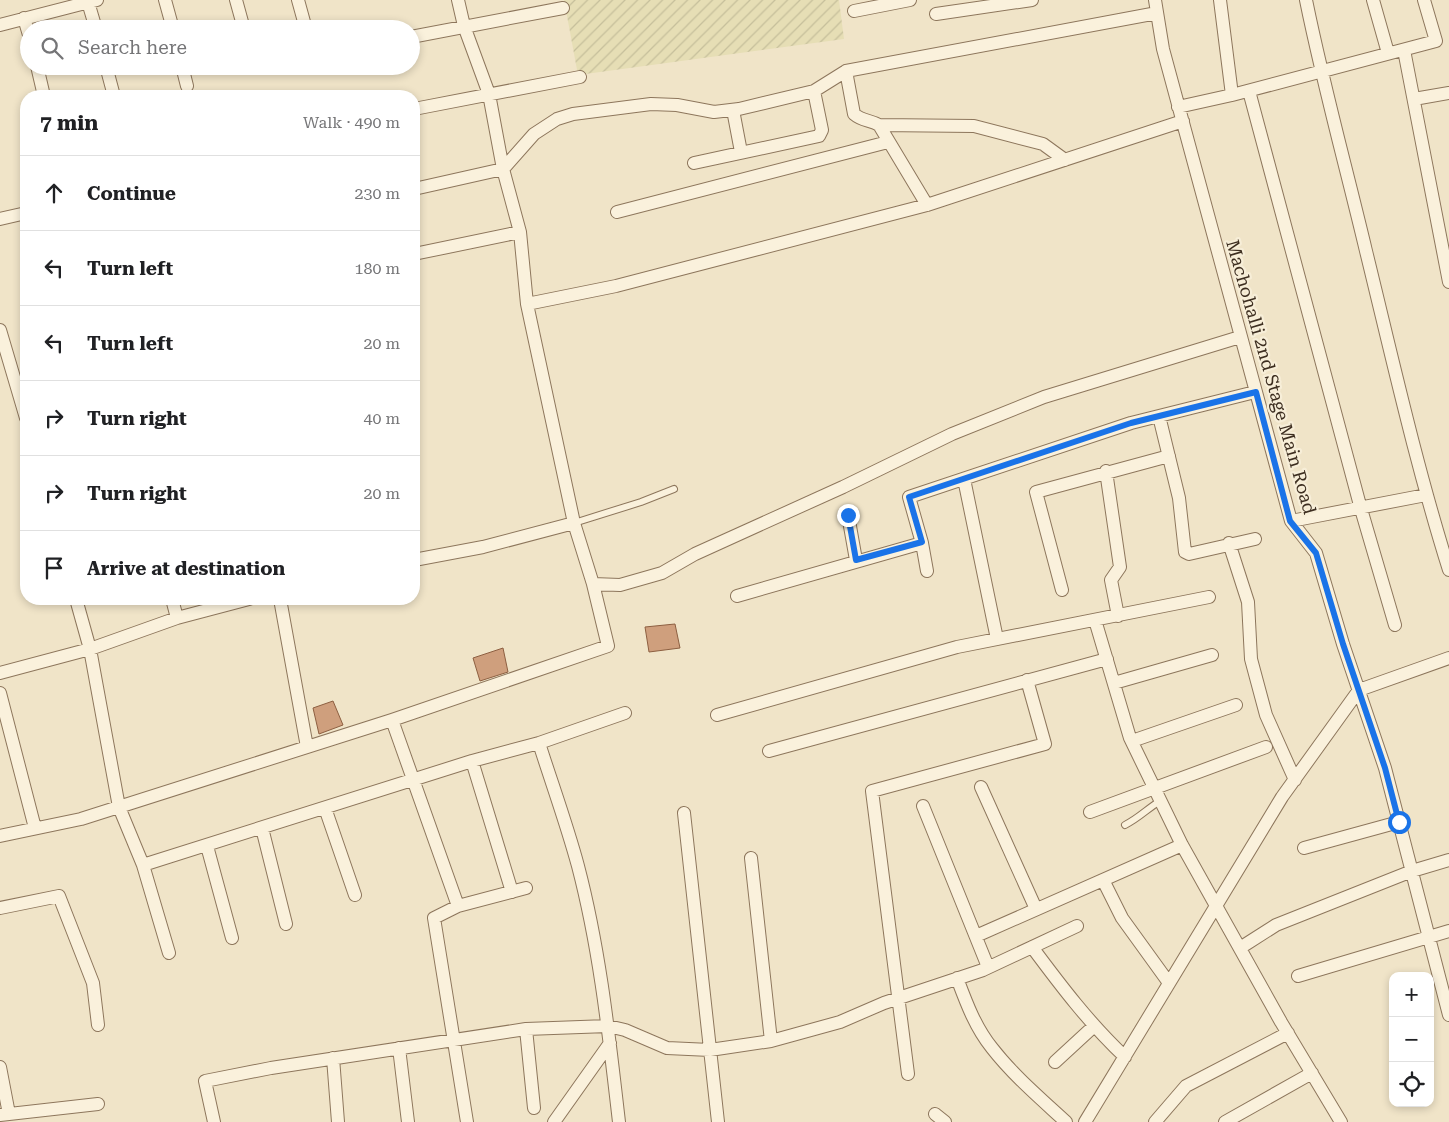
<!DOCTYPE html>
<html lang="en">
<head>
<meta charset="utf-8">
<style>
	body { margin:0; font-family:"Roboto Serif",serif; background:#f6f6f6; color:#202124 }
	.controls { position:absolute; right:15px; bottom:15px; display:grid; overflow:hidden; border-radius:10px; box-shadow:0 2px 8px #0003 }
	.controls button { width:45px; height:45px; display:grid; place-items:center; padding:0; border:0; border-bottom:1px solid #e0e0e0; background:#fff; color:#202124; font:25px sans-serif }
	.stop { position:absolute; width:15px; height:15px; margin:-11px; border:4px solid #1a73e8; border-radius:50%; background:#fff }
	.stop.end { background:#1a73e8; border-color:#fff; box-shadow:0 1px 5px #0008 }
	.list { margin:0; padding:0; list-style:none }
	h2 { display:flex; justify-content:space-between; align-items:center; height:65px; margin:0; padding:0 20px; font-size:21px }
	h2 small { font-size:16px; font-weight:400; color:#757577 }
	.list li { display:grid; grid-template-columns:32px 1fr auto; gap:15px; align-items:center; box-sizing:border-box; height:75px; padding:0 20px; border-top:1px solid #e0e0e0 }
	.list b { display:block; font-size:19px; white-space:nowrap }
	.list em { font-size:16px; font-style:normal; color:#757577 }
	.icon { flex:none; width:28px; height:28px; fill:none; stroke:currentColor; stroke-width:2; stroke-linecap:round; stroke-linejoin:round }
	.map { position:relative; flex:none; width:1449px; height:1122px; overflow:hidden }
	.search { position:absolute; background:#fff; box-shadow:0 2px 8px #0003; left:20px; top:20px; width:400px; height:55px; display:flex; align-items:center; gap:12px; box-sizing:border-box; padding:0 18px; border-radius:28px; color:#757577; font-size:19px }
	.panel { position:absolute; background:#fff; box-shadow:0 2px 8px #0003; left:20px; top:90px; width:400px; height:515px; border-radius:20px }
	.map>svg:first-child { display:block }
	.farmland { fill:url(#farmland-furrows) }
	.building { fill:#cf9f7d; stroke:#8d5f41 }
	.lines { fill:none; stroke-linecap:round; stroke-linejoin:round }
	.lane-casing { stroke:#8d765c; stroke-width:8 }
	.street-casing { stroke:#8d765c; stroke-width:14 }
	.lane { stroke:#faf1dc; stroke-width:6 }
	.street { stroke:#faf1dc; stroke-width:12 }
	.route { stroke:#1a73e8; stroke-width:6 }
	.labels { text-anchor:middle; stroke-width:4.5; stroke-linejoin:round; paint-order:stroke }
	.street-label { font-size:18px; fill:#3d2e20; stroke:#f7eed8 }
</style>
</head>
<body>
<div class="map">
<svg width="1449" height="1122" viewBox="0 0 1449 1122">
	<defs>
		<pattern id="farmland-furrows" width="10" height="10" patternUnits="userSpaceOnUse" patternTransform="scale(1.25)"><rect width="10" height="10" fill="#e6deb5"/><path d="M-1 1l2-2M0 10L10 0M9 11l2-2" fill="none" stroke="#c6bf9b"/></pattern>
	</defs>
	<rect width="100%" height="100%" fill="#f0e4c8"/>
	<!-- farmland -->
	<path class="farmland" d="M564,0H839L844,39L578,75Z"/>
	<!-- building -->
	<path class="building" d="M675,624L680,648L649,652L645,627Z
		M503,648L508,672L480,681L473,658Z
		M333,701L343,725L319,734L313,708Z"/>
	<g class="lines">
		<!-- lane casing -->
		<g class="lane-casing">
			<path id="lane" d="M574,523L641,502L674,489
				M1125,825C1139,818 1147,809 1160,801"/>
		</g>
		<!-- street casing -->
		<g class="street-casing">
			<path id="street" d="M165,0L173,29
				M236,0L244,29
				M298,0L306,29
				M1155,0L1163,49L1291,521L1316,553L1343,644L1385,768L1449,1015
				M1220,0L1232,95
				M1306,0C1323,84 1346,167 1366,251C1392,357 1416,465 1449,570
				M1373,0L1388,53
				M88,2L96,29
				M854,11L910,0
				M936,14L1032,0
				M24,18L29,35
				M0,25L97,0
				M411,37L563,8
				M1404,50L1449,282
				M37,66L44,96
				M106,66L114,96
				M182,66L187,86
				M846,71L854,114C862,121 870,120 879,125L927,205
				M1249,91L1361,509L1395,625
				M1414,99L1449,93
				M1178,107L1232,95L1436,41L1424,0
				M414,109L580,77
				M733,110L741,152
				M879,125L974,126L1043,144L1065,160
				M694,163L819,136L822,130L814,91
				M414,189L503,169L534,134L557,119L573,114L651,104L677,105L714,112L739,109L814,91L846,71L1157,13
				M617,212L888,142
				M0,219L26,213
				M414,254L520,232
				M527,304L616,286L927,205L1183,121
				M0,330L26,418
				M1159,416L1179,498L1185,552L1189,554L1255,539
				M1106,471L1120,567L1111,580L1118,616
				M964,479L997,639
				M848,515L856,560
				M1291,521L1426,495
				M1229,543L1248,602L1251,659L1266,715L1295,780
				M414,560L483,547L574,523
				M927,571L922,543L909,497L1131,423L1255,392
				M593,584L620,585L662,573L695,554L843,487L952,434L1044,397L1240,337
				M1062,590L1036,492L1169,456
				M737,596L922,543
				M76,599L90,649L119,807L143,865L169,953
				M172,599L177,618
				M280,599L307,747
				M1095,620L1130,738L1182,845L1281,1022L1341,1122
				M0,673L90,649L177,618L249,599
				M1114,683L1212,655
				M0,693L35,828
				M717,715L957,647L1209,597
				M392,720L458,906
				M1132,741L1236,705
				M539,743C552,784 567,825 578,866C600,950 609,1036 619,1122
				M769,751L1107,659
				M472,761L512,892
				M981,787L1036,909
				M923,806L988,967
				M325,808L355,895
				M1090,812L1266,747
				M684,813L718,1122
				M262,828L286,924
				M0,836L81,819L392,720L608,646L593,584L574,523L527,304L520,232L503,169L489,94L464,26L458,0
				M207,846L232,938
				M1304,848L1399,822
				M751,858L771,1041
				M143,865L472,761L539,743L625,713
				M1103,880L1122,918L1169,983
				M0,908L59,896L93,983L98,1025
				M976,936L1182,845
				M1032,947C1061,986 1089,1023 1125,1057
				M1240,948L1276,925L1412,871L1449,860
				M1298,976L1449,931
				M957,978C966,1002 975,1027 992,1048C1013,1075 1040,1098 1066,1122
				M526,1029L534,1108
				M399,1048L408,1122
				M333,1058L338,1122
				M1055,1062L1093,1027
				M0,1067L9,1114
				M908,1074L872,791L1045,744L1027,680
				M935,1114L945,1122
				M0,1115L98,1104
				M214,1122L205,1081L271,1068L526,1029L608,1026L625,1030L667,1048L710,1050L771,1041L840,1022L884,1003L983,970L1077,926
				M467,1122L434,918L458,906L526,888
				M554,1122L610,1043
				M1085,1122L1282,797L1359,690L1449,658
				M1155,1122L1186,1086L1288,1033
				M1225,1122L1312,1073"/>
		</g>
		<!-- lane -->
		<use href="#lane" class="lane"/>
		<!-- street -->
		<use href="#street" class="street"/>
	</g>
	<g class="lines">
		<!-- route -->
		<path class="route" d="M848,515L856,560L922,542L909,497L1131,423L1256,392L1290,521L1316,553L1343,644L1385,768L1399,822"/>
	</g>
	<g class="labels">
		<!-- street labels -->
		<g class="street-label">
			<text transform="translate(1271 377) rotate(74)" y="6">Machohalli 2nd Stage Main Road</text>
		</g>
	</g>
</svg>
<div class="controls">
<button>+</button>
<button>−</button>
<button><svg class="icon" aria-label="locate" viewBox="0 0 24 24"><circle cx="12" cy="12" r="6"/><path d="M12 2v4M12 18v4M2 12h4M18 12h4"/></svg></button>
</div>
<div class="stop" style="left:1399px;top:822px"></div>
<div class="stop end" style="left:848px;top:515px"></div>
<div class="search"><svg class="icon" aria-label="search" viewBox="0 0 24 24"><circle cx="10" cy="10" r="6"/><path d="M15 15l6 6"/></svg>Search here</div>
<section class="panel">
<h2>7 min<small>Walk · 490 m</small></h2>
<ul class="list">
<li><svg class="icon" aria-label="ahead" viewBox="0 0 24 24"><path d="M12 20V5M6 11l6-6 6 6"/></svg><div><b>Continue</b></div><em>230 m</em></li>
<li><svg class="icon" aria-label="left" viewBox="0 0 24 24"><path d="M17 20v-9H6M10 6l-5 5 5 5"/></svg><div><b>Turn left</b></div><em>180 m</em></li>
<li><svg class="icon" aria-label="left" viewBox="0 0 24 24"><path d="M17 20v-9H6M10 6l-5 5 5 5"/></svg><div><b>Turn left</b></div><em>20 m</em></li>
<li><svg class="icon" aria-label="right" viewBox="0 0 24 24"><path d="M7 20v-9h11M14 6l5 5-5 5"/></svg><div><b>Turn right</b></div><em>40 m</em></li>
<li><svg class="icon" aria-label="right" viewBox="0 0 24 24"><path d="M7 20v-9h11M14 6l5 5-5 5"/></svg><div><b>Turn right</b></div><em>20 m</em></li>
<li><svg class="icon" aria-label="arrive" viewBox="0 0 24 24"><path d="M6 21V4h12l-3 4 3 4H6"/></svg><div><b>Arrive at destination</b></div></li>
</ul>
</section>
</div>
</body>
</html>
